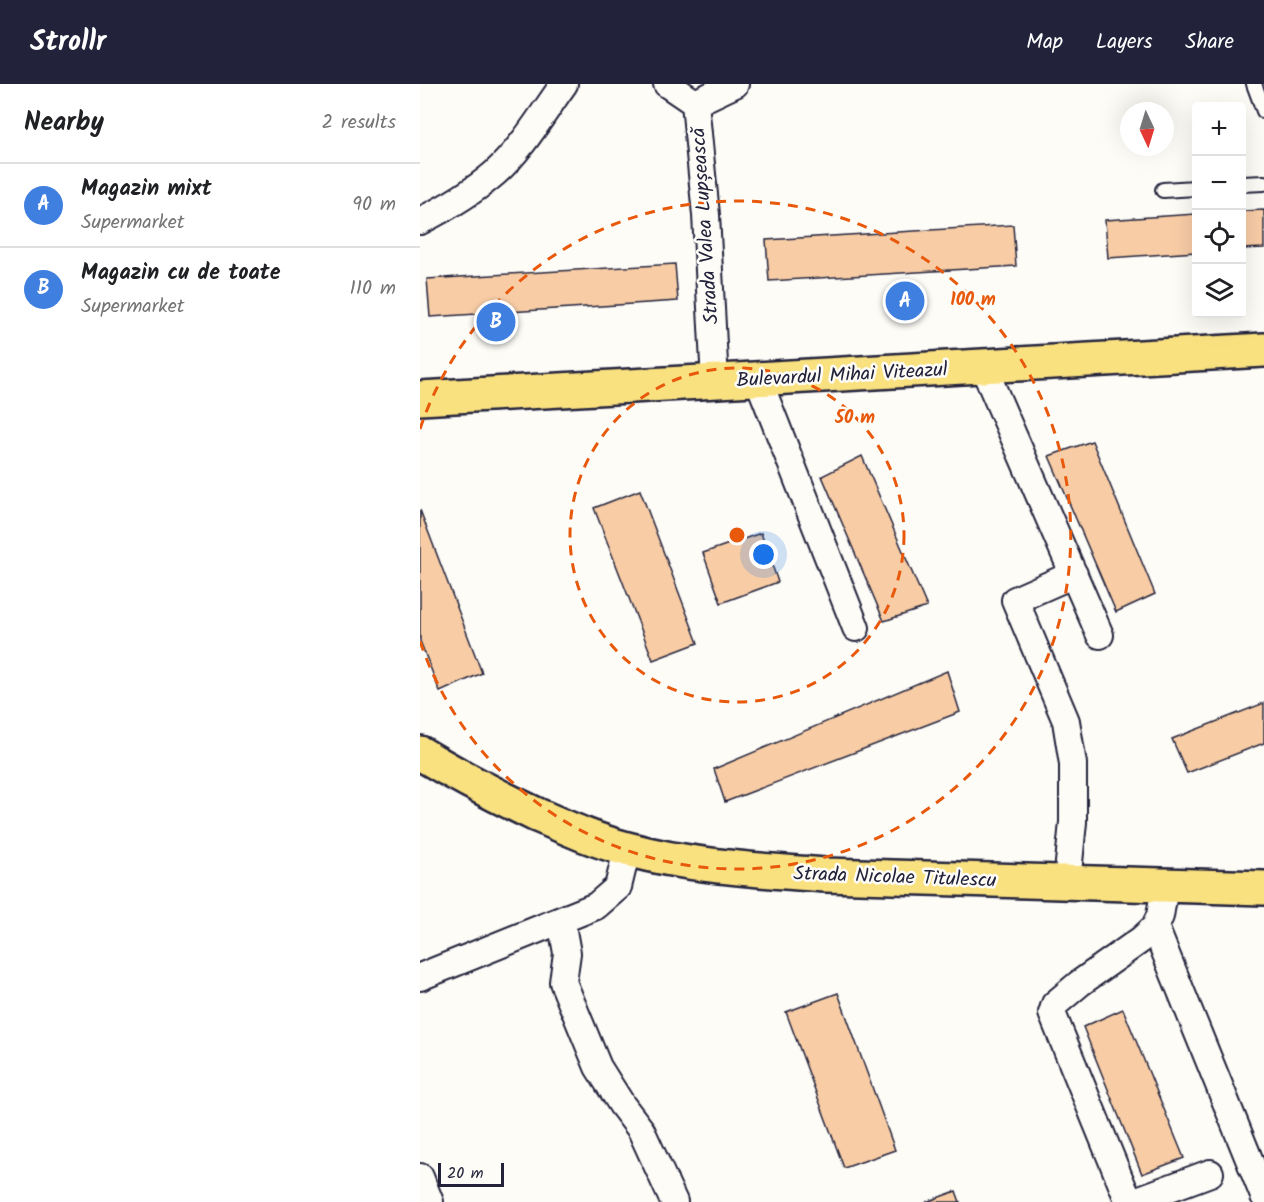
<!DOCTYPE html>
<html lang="en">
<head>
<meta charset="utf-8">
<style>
	body { margin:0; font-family:Kalam,sans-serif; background:#f6f6f6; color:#202124 }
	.controls { position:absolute; right:18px; top:18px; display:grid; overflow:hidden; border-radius:6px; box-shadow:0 6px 24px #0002 }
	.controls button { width:54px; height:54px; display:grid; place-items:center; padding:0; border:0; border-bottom:2px solid #e0e0e0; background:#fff; color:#202124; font:30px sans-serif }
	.compass { position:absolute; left:700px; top:18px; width:54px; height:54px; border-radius:50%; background:#fff; box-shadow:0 6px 24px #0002; rotate:176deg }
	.scale { position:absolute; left:18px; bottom:15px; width:66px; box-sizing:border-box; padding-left:6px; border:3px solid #22223b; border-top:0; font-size:16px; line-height:21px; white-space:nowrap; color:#22223b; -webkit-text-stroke:4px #fdfcf7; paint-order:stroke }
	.you { position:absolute; left:344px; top:471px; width:21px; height:21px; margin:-15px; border:4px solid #fff; border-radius:50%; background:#1a73e8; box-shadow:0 0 0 9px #1a73e833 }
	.badge { display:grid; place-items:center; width:39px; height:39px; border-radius:50%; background:#22223b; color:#fff; font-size:20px; font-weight:700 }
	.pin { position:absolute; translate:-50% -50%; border:3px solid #fff; box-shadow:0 2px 6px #0006 }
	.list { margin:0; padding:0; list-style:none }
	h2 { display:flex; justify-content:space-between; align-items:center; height:78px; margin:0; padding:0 24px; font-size:26px }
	h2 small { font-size:20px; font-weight:400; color:#757577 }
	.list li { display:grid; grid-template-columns:39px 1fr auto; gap:18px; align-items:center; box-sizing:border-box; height:84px; padding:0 24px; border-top:2px solid #e0e0e0 }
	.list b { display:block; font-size:22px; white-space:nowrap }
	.list p { margin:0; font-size:20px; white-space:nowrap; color:#757577 }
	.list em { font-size:20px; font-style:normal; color:#757577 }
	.icon { flex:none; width:33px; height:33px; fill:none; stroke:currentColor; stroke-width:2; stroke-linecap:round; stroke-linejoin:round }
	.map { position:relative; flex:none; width:844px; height:1118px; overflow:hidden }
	header { display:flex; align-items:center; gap:36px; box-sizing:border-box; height:84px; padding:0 30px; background:#22223b; color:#fff }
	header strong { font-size:28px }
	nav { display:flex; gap:33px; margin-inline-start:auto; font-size:21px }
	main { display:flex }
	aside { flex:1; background:#fff }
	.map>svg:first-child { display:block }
	.building { fill:#f8cda6; stroke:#22223b; stroke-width:1.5 }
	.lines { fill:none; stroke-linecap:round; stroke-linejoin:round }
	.service-casing { stroke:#22223b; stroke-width:18 }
	.minor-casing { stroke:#22223b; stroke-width:30 }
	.primary-casing { stroke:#22223b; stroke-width:38 }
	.service { stroke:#fdfcf7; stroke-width:14 }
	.minor { stroke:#fdfcf7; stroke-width:26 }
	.primary { stroke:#fae180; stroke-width:33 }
	.ring { fill:none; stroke:#e8590c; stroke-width:3; stroke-dasharray:10 8 }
	.labels { text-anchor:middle; stroke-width:5; stroke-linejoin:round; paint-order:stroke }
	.street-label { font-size:20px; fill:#22223b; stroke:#fdfcf7 }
	.centre { fill:#e8590c; stroke:#fdfcf7; stroke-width:3 }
	.ring-label { font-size:18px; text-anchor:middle; font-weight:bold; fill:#e8590c; stroke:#fdfcf7; stroke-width:5; stroke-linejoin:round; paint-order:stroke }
</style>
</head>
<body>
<header>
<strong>Strollr</strong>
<nav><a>Map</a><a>Layers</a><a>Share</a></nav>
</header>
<main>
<aside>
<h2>Nearby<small>2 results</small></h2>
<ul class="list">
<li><span class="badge" style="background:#3f7fe0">A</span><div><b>Magazin mixt</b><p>Supermarket</p></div><em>90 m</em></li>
<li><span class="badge" style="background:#3f7fe0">B</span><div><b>Magazin cu de toate</b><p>Supermarket</p></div><em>110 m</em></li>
</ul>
</aside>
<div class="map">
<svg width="844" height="1118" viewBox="0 0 844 1118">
	<rect width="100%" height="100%" fill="#fdfcf7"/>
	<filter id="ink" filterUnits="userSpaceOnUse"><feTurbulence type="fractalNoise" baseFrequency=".0167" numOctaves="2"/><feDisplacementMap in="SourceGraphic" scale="12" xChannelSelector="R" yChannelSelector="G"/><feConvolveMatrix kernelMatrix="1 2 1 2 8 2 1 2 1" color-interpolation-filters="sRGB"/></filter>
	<g filter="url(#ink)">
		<!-- building -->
		<path class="building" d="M844,126V164L822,165V127Z
			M776,130V168L688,174L685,136Z
			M593,141L596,182L349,197L346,156Z
			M255,180L258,217L10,233L7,195Z
			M672,357L735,510L696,528L629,372Z
			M442,372L507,523L464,537L402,392Z
			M220,406L278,559L233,576L174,424Z
			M0,426L62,589L20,608L0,557Z
			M341,449L358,498L301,519L283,469Z
			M527,587L540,628L305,718L294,685Z
			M844,619V659L767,689L752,655Z
			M418,909L475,1066L424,1084L366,928Z
			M703,925L764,1074L722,1090L663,943Z
			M536,1107L540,1118H506Z"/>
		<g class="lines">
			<!-- service casing -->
			<g class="service-casing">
				<path id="service" d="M834,0L844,27
					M822,100L844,99
					M743,106L776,104"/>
			</g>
			<!-- minor casing -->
			<g class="minor-casing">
				<path id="minor" d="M247,0L275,19L286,131L295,298
					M275,19L315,0
					M0,137C26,124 52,109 75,89C102,65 123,29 144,0
					M563,282L680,551
					M338,295L436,544
					M207,766L198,803L176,822L141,836L147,869L143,898L178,983L202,1021L221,1046L254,1118
					M647,799L653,738V680L646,637L595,516L654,490
					M735,843L844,1112
					M0,893L141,836
					M0,1093L10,1118
					M709,1118L632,929L635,920L660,899L722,855L735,843L740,832L745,802
					M712,1118L790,1089"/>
			</g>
			<!-- primary casing -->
			<g class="primary-casing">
				<path id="primary" d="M0,314L844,266
					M0,669C38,692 77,712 117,731C147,744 176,757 207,765C272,783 340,786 406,791L844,804"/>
			</g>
			<!-- service -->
			<use href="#service" class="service"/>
			<!-- minor -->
			<use href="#minor" class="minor"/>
			<!-- primary -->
			<use href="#primary" class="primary"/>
		</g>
	</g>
	<!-- distance rings -->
	<g class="ring">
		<circle cx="317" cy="451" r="167"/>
		<path d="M0 345A334 334 0 1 1 0 557"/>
	</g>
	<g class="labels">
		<!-- street labels -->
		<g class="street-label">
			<text transform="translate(284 142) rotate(-94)" y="7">Strada Valea Lupșească</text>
			<text transform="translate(422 290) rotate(-3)" y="7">Bulevardul Mihai Viteazul</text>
			<text transform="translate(475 792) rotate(2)" y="7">Strada Nicolae Titulescu</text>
		</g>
	</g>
	<circle cx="317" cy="451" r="9" class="centre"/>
	<g class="ring-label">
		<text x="553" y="221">100 m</text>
		<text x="435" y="339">50 m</text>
	</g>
</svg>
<div class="controls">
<button>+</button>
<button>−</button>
<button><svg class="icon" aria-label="locate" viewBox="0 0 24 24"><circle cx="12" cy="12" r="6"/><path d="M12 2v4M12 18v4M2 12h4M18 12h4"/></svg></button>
<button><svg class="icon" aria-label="layers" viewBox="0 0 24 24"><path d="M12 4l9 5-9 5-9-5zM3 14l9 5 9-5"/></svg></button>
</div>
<svg class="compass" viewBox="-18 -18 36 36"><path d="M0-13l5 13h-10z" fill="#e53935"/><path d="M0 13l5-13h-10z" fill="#757577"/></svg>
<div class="scale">20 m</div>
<div class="you"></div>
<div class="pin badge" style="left:485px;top:217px;background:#3f7fe0">A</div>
<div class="pin badge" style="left:76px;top:238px;background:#3f7fe0">B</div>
</div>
</main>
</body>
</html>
